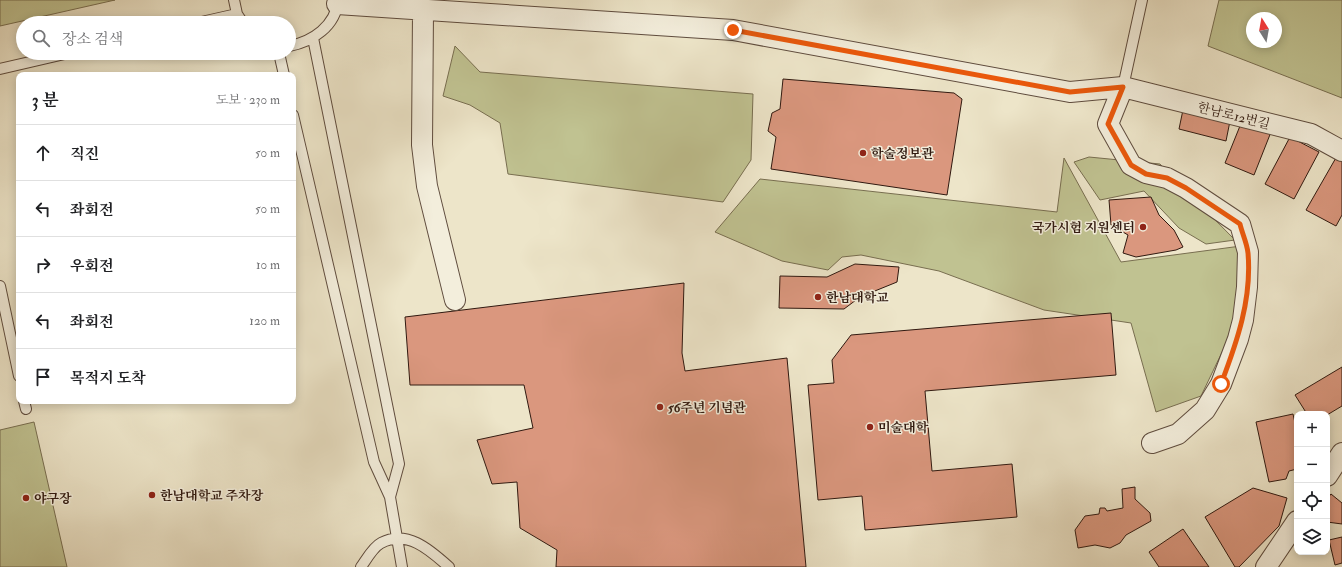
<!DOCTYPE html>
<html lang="ko">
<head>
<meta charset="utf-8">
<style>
	body { margin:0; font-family:"IM FELL Double Pica","Noto Serif KR",serif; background:#f6f6f6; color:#202124 }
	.controls { position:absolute; right:12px; bottom:12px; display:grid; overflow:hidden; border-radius:8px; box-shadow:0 2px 10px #0003 }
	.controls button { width:36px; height:36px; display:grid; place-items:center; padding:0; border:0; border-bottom:1px solid #e0e0e0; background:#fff; color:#202124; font:20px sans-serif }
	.compass { position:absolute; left:1246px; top:12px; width:36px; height:36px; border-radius:50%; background:#fff; box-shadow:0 2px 10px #0003; rotate:349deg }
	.stop { position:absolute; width:12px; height:12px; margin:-9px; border:3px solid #ea580c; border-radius:50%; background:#fff }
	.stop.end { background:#ea580c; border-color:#fff; box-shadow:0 1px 4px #0008 }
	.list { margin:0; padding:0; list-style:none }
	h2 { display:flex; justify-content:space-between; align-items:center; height:52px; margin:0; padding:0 16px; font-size:17px }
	h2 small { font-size:13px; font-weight:400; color:#757577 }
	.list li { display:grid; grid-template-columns:26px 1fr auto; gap:12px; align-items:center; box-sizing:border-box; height:56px; padding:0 16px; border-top:1px solid #e0e0e0 }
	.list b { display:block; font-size:15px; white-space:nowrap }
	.list em { font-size:13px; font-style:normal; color:#757577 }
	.icon { flex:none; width:22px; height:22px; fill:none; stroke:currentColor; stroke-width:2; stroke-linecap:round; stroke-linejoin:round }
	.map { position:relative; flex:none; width:1342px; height:567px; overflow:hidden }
	.search { position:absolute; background:#fff; box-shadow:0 2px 10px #0003; left:16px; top:16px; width:280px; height:44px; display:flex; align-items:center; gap:10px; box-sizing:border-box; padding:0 14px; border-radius:22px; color:#757577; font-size:15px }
	.panel { position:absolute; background:#fff; box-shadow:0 2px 10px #0003; left:16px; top:72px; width:280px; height:332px; border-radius:8px }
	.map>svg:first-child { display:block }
	.green { fill:#c0c291; stroke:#786e50; fill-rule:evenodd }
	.building { fill:#da977e; stroke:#301910 }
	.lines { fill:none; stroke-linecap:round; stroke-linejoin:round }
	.lane-casing { stroke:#5f4c3e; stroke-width:12 }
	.street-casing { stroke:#5f4c3e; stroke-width:22 }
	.lane { stroke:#f3eedc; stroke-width:10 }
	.street { stroke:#f3eedc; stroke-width:20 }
	.route { stroke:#ea580c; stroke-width:5 }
	.poi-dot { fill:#8f2418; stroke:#f3eedc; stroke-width:1.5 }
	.labels { text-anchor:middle; stroke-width:3; stroke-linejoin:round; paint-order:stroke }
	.street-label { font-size:13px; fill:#301910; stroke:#f3eedc }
	.poi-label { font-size:13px; font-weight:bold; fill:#301910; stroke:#f3eedc; text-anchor:start }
</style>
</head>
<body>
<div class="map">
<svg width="1342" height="567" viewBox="0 0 1342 567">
	<rect width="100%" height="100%" fill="#ede5c9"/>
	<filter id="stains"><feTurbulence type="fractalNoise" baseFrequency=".005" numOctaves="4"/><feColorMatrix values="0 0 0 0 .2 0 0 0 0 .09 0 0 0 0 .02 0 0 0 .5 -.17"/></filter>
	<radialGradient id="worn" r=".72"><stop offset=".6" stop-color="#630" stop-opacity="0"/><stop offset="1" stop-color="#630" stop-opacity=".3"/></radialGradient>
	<!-- green -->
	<path class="green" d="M0,0H115L0,26Z
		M1219,0H1342V98L1208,46ZM1252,18H1276V42H1252Z
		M455,46L480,72L753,94L751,160L723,202L508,174L500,123L470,105L443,96Z
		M1089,157L1160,164L1235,240L1206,244L1179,228L1144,191L1100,200L1074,162Z
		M1064,158L1121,262L1241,246L1237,321L1201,396L1156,412L1131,323L1044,310L939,271L861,255L842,257L828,270L782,261L715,232L760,179L1057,212Z
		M34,422L67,567H0V430Z"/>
	<!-- building -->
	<path class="building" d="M783,79L954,93L962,99L947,195L771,169L776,137L768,131L772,113L780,109Z
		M1184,105L1231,116L1226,141L1179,129Z
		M1242,121L1271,132L1254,175L1225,163Z
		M1290,137L1319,152L1294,199L1265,184Z
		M1337,156L1342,159V215L1336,226L1306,210Z
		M1151,197L1159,215L1174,230L1183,247L1176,250L1136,257L1123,253L1128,235L1111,225L1109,200Z
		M855,264L899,267L897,282L860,297L844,309L779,308L780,276L827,277Z
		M684,283L682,353L685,371L787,358L806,567H556L557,550L520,528L517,482L492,484L477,440L533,428L524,385H410L405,317Z
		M1111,313L1116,375L925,391L932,471L1012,464L1017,517L865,530L862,496L818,500L808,385L834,383L832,360L851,335Z
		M1342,367V406L1327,415L1307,414L1295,395Z
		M1293,414L1297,432V469L1289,471L1286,479L1269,482L1256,422Z
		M1135,487V499L1150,513L1151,521L1126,535L1120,543L1110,548L1095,545L1078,548L1075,530L1085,516L1099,514L1100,508H1105L1107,511L1123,508L1122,489Z
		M1253,488L1287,498L1279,526L1239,567H1235L1205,517Z
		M1331,494L1342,503V524L1327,522V499Z
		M1183,529L1209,567H1159L1149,552Z
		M1342,537V563L1335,565L1329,540Z"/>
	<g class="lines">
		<!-- lane casing -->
		<g class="lane-casing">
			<path id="lane" d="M234,0L237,14L243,23
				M197,23L237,14
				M313,38L399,464L390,497
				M289,46C312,42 336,26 338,0
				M279,53L284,75
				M0,69L69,53
				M1123,87L1142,0
				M293,115L374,462L390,497L402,567
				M0,286L19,376
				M24,401L26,409
				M361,567C366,560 373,547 381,543C407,529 430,550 449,567"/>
		</g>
		<!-- street casing -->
		<g class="street-casing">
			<path id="street" d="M337,4L733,30L1070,92L1123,87L1108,124L1131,165L1146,173L1167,178L1186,188L1240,224L1248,252L1247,287L1243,320L1238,339L1221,384L1205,410L1178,434L1152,443
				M423,11L422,145L427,186L455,300
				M1123,87L1311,134L1342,151
				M1327,476L1342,453
				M1266,567L1297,521"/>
		</g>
		<!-- lane -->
		<use href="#lane" class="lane"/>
		<!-- street -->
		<use href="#street" class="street"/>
	</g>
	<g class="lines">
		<!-- route -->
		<path class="route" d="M733,30L1070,92L1123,87L1108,124L1131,165L1146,174L1167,178L1186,188L1240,224C1242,233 1247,243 1248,253C1252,299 1237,342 1221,384"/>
	</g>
	<!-- markers -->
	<g class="poi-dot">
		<circle cx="863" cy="153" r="4"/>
		<circle cx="1143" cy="227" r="4"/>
		<circle cx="818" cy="297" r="4"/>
		<circle cx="660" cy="407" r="4"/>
		<circle cx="870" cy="427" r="4"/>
		<circle cx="152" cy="495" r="4"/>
		<circle cx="26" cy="498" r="4"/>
	</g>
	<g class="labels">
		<!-- street labels -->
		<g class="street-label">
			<text transform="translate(1234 115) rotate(14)" y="5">한남로12번길</text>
		</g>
		<!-- poi labels -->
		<g class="poi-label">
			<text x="871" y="158">학술정보관</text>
			<text x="1135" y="232" text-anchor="end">국가시험 지원센터</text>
			<text x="826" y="302">한남대학교</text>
			<text x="668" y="412">56주년 기념관</text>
			<text x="878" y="432">미술대학</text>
			<text x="160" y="500">한남대학교 주차장</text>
			<text x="34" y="503">야구장</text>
		</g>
	</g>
	<rect width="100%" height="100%" filter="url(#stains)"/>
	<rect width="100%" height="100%" fill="url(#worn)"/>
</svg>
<div class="controls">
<button>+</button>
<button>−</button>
<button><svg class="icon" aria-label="locate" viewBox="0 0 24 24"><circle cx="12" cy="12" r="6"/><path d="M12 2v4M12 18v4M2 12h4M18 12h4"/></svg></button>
<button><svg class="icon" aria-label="layers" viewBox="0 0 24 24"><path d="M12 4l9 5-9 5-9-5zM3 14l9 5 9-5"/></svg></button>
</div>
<svg class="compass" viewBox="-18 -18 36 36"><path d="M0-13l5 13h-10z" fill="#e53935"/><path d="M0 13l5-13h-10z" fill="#757577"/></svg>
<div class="stop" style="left:1221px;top:384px"></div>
<div class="stop end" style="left:733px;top:30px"></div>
<div class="search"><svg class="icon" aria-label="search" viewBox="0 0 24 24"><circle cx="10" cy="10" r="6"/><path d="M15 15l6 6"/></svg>장소 검색</div>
<section class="panel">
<h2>3 분<small>도보 · 230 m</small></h2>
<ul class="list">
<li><svg class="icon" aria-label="ahead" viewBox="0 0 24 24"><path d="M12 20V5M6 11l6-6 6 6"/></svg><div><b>직진</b></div><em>50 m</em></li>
<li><svg class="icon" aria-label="left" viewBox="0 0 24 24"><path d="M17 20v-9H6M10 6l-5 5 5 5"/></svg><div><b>좌회전</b></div><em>50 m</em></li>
<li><svg class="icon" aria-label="right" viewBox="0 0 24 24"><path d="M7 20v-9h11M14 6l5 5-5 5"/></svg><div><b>우회전</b></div><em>10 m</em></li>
<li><svg class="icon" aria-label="left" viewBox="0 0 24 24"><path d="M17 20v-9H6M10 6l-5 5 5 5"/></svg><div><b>좌회전</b></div><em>120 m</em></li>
<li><svg class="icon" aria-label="arrive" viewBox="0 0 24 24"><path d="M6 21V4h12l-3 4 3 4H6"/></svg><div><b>목적지 도착</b></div></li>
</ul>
</section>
</div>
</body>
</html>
